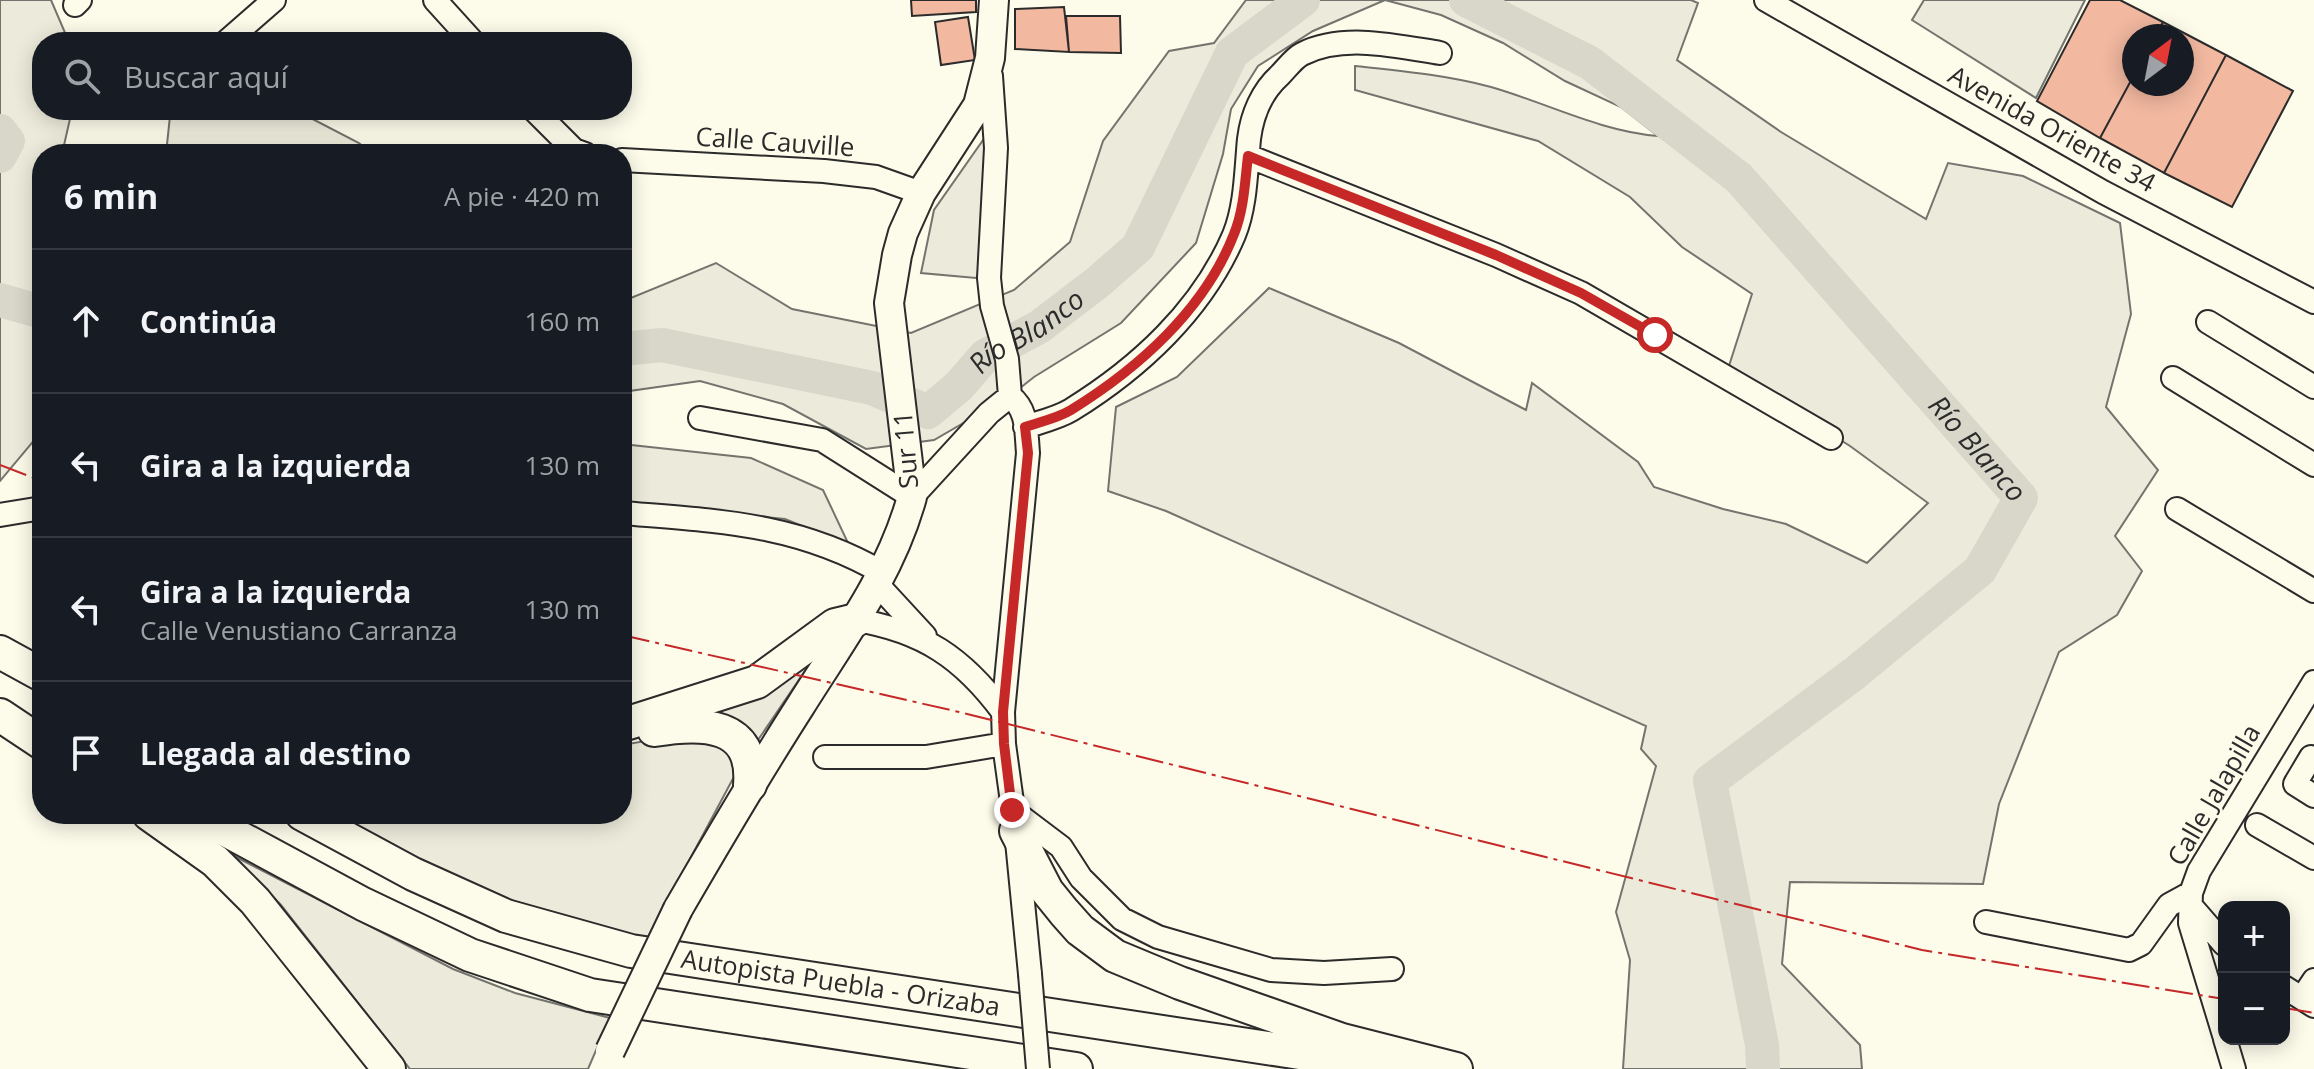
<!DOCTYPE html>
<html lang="es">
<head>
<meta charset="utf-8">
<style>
	body { margin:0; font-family:"Open Sans",sans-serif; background:#242831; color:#f1f3f6 }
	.controls { position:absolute; right:24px; bottom:24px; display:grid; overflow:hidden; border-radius:16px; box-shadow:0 4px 20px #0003 }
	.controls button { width:72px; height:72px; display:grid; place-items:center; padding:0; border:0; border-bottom:2px solid #363941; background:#171b24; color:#f1f3f6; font:40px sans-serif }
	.compass { position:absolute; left:2122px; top:24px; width:72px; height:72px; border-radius:50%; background:#171b24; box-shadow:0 4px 20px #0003; rotate:32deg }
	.stop { position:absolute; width:24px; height:24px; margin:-18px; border:6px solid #c62828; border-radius:50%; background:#fff }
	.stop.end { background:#c62828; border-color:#fff; box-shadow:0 2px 8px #0008 }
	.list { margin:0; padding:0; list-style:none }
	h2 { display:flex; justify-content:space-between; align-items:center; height:104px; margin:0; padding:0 32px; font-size:34px }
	h2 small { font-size:26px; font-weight:400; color:#9ea1a6 }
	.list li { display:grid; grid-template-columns:52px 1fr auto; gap:24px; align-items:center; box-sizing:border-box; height:144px; padding:0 32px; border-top:2px solid #363941 }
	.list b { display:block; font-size:30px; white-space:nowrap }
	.list p { margin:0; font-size:26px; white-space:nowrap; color:#9ea1a6 }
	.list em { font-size:26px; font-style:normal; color:#9ea1a6 }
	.icon { flex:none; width:44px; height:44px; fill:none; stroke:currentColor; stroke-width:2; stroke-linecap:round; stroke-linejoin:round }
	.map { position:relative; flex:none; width:2314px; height:1069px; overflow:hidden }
	.search { position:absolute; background:#171b24; box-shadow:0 4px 20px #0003; left:32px; top:32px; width:600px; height:88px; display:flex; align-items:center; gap:20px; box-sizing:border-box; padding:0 28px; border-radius:32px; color:#9ea1a6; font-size:30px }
	.panel { position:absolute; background:#171b24; box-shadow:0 4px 20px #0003; left:32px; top:144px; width:600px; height:680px; border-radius:32px }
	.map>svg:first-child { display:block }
	.green { fill:#ecebdb; stroke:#74746e; stroke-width:2 }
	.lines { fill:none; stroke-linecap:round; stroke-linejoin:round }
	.river { stroke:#d8d7c9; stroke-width:34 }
	.building { fill:#f2b8a0; stroke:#2b2b2b; stroke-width:2 }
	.minor-casing { stroke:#2b2b2b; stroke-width:26 }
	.major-casing { stroke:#2b2b2b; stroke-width:32 }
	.highway-casing { stroke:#2b2b2b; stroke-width:36 }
	.minor { stroke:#fdfbea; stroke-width:22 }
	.major { stroke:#fdfbea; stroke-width:28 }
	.highway { stroke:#fdfbea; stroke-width:32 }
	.minor-bridge-casing { stroke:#2b2b2b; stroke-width:26; stroke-linecap:butt }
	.major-bridge-casing { stroke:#2b2b2b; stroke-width:32; stroke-linecap:butt }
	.minor-bridge { stroke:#fdfbea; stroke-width:22 }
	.major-bridge { stroke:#fdfbea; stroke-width:28 }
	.power { stroke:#c62828; stroke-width:2; stroke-dasharray:28 6 4 6; stroke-linecap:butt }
	.route { stroke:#c62828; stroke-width:10 }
	.labels { text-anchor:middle; stroke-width:6; stroke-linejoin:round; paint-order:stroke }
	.street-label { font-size:26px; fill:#2b2b2b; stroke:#fdfbea }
	.water-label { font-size:28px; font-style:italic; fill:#2b2b2b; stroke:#fdfbea }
</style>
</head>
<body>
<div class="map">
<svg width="2314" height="1069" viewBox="0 0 2314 1069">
	<rect width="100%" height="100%" fill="#fdfbea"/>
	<!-- green -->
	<path class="green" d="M0,0H51L69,42H42V110H72L62,154H42V431L0,481Z
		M1246,0H1691L1698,3L1677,60L1781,132L1926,219L1948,163L2023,176L2120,223L2131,314L2106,407L2158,470L2115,536L2142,571L2117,615L2059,652L1999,804L1983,884L1790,882L1782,964L1860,1045L1862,1069H1623L1630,960L1616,912L1656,766L1641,749L1646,726L1166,511L1108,491L1116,407L1177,377L1269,288L1399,343L1526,410L1532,383L1638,462L1654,487L1723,509L1786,524L1867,563L1928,503L1850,446L1728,369L1752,294L1682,247L1630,197L1538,141L1355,90V66C1401,71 1446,75 1491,87C1547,103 1599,131 1658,136L1621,107L1565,81L1503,43L1441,15L1385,0L1313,31L1258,66L1231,109L1223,154L1196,243L1121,323L1034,377L1010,396L934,440L866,449L783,404L700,381L622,392V296L631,298L716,263L792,309L911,333L1014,290L1070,242L1103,141L1169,51L1214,43Z
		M1924,0H2085L2036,98L1912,20Z
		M301,113L359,143L373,154H166L170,116Z
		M988,133L986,266L976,278L921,273L934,210Z
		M622,444L751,458L823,490L849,545L785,519L622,503Z
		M824,643L758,740C735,715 719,715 686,716Z
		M692,733L731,747L736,773L645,943L470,887L330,814H622V745Z
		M232,855L453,969L515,993L610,1018L588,1069H410L281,905Z"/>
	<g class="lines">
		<!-- river -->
		<g class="river">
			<path id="s1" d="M1466,0L1590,63L1739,178L2021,498L1980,570L1855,673L1710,781L1762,1045L1763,1069"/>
			<path d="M0,131L8,141L0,156"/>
			<path d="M0,300L42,312"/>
			<path id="s2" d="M622,349L662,345L872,388L928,412L959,386L985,356L1039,327L1098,282L1138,247L1232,53L1303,0"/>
		</g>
	</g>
	<!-- building -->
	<path class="building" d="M911,0H976V12L912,16Z
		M2090,0H2120L2163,22L2155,36H2134V75L2100,138L2037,101Z
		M1064,7L1069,52L1015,49V9Z
		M1066,16H1120L1121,53L1069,52Z
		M968,17L975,60L941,65L935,22Z
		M2163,22L2226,55L2164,173L2100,138L2134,75V84H2182V36H2155Z
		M2226,55L2293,91L2232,207L2164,173Z"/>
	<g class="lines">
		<!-- minor casing -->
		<g class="minor-casing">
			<path id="minor" d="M435,0L473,42
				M1766,0L2103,192L2314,302
				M75,5L80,0
				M226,42L274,0
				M991,76L996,148L989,278L992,306L1007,359L1010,396
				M534,110L574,150L585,154
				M1248,156L1496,255L1581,293L1831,438
				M622,160L824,171L876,177L921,193
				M2208,322L2314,387
				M2173,378L2314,465
				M1010,396C1028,410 1026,431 1028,453L1003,712L1004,744L1016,831L1030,974
				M700,418L822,440L912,497L989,413L1010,396
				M1025,427C1040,422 1058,418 1071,410C1139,368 1202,310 1234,235C1246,206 1246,170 1249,139C1252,115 1262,91 1280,75C1287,68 1294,58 1302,54C1343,33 1397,46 1440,53
				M2177,509L2314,591
				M622,513C718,521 797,523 883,573
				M0,515L42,508
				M877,584L925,636
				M856,620C923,631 963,658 1003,712
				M825,757H926L1004,744
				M2314,759L2311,757L2295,784L2314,796
				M1012,810L1061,847L1081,878L1122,919L1158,937L1271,970L1324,973L1392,969
				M2257,825L2314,858
				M2191,906L2224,944
				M1986,922L2129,950L2141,944L2169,905L2191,893
				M2284,987L2314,1006
				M2302,998L2314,980
				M2224,1035L2190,923L2191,893L2199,871L2314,682
				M2225,1039L2234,1069"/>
		</g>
		<!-- major casing -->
		<g class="major-casing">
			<path id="major" d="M678,909C718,840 758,772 801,705C843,638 891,574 912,497L889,303L897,255L903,233L921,193L978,105L990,58L994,0"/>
		</g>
		<!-- highway casing -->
		<g class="highway-casing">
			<g id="highway">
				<path d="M0,652L42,675"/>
				<path d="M0,715L42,743"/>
				<path d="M622,725L757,682L835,625L856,620"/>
				<path d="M654,730C702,722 755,722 750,785"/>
				<path d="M149,814L215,861L255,901L389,1069"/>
				<path d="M196,814L363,904L470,955L590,995L1076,1069"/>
				<path id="s3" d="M302,814L413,874L506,916L631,951L1405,1069"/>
				<path d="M1016,831L1047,891L1064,912L1080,930L1115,956L1180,983L1342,1040L1456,1069"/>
			</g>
		</g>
		<!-- minor -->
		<use href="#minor" class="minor"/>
		<!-- major -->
		<use href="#major" class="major"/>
		<!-- highway -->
		<use href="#highway" class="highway"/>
		<!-- minor-bridge casing -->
		<g class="minor-bridge-casing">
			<path id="minor-bridge" d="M1030,974L1038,1069"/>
		</g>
		<!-- major-bridge casing -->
		<g class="major-bridge-casing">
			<path id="major-bridge" d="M610,1051L678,909"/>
		</g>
		<!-- minor-bridge -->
		<use href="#minor-bridge" class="minor-bridge"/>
		<!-- major-bridge -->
		<use href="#major-bridge" class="major-bridge"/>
		<!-- power -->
		<path class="power" d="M0,465L42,481
			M622,635L959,712L1922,950L2224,999
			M2284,1008L2314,1013"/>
	</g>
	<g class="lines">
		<!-- route -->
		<path class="route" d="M1012,810L1004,744L1003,712L1028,453L1025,427C1040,422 1058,418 1071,410C1139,368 1205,309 1234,234C1244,210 1245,181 1248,156L1496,255L1581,293L1655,335"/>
	</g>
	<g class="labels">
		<!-- street labels -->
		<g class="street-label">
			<text transform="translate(2052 129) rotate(29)" y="9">Avenida Oriente 34</text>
			<text transform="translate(775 142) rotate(4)" y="9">Calle Cauville</text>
			<text transform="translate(906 450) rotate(-95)" y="9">Sur 11</text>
			<text transform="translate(2214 795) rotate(-60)" y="9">Calle Jalapilla</text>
			<text dy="9" stroke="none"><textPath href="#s3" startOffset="570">Autopista Puebla - Orizaba</textPath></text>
		</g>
		<!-- water labels -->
		<g class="water-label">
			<text dy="10" stroke="none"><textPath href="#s2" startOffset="444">Río Blanco</textPath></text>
			<text dy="10" stroke="none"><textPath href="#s1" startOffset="688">Río Blanco</textPath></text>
		</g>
	</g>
</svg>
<div class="controls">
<button>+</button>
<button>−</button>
</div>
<svg class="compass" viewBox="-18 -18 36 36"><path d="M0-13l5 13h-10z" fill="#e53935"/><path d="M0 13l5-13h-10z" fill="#9ea1a6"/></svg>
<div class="stop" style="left:1655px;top:335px"></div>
<div class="stop end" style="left:1012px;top:810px"></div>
<div class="search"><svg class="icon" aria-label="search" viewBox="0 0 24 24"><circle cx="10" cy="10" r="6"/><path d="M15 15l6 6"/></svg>Buscar aquí</div>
<section class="panel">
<h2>6 min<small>A pie · 420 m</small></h2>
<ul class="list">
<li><svg class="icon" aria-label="ahead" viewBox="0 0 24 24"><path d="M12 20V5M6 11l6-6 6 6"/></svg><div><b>Continúa</b></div><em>160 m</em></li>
<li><svg class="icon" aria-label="left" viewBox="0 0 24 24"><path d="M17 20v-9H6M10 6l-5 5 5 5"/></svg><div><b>Gira a la izquierda</b></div><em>130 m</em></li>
<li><svg class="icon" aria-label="left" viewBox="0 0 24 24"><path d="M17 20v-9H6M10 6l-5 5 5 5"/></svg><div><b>Gira a la izquierda</b><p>Calle Venustiano Carranza</p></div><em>130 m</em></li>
<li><svg class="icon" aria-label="arrive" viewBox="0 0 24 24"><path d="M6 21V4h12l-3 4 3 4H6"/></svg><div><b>Llegada al destino</b></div></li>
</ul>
</section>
</div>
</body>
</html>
